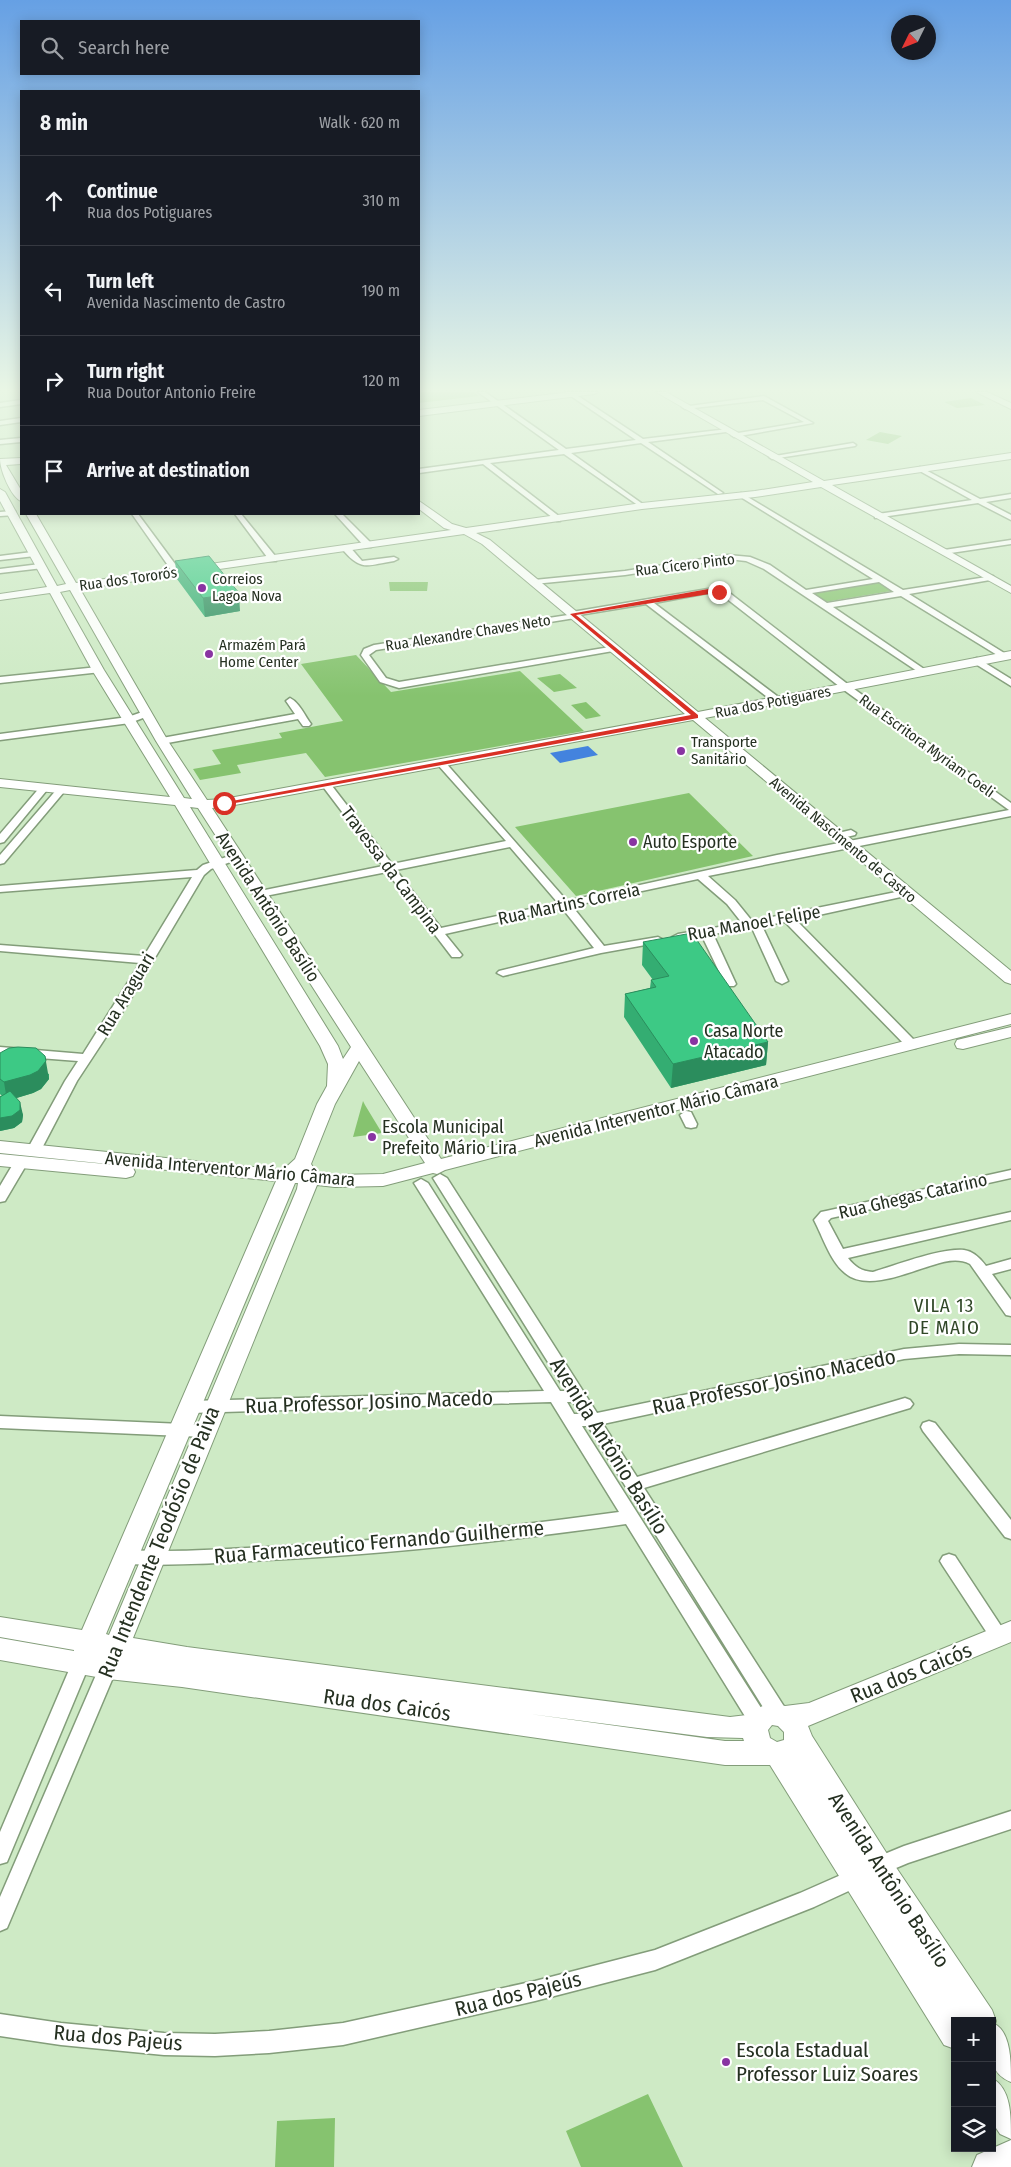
<!DOCTYPE html>
<html lang="en">
<head>
<meta charset="utf-8">
<style>
	body { margin:0; font-family:"Fira Sans Condensed",sans-serif; background:#242831; color:#f1f3f6 }
	.controls { position:absolute; right:15px; bottom:15px; display:grid; overflow:hidden; border-radius:0px; box-shadow:0 2px 12px #0003 }
	.controls button { width:45px; height:45px; display:grid; place-items:center; padding:0; border:0; border-bottom:1px solid #363941; background:#171b24; color:#f1f3f6; font:25px sans-serif }
	.compass { position:absolute; left:891px; top:15px; width:45px; height:45px; border-radius:50%; background:#171b24; box-shadow:0 2px 12px #0003; rotate:227deg }
	.stop { position:absolute; width:15px; height:15px; margin:-11px; border:4px solid #d93025; border-radius:50%; background:#fff }
	.stop.end { background:#d93025; border-color:#fff; box-shadow:0 1px 5px #0008 }
	.list { margin:0; padding:0; list-style:none }
	h2 { display:flex; justify-content:space-between; align-items:center; height:65px; margin:0; padding:0 20px; font-size:21px }
	h2 small { font-size:16px; font-weight:400; color:#9ea1a6 }
	.list li { display:grid; grid-template-columns:32px 1fr auto; gap:15px; align-items:center; box-sizing:border-box; height:90px; padding:0 20px; border-top:1px solid #363941 }
	.list b { display:block; font-size:19px; white-space:nowrap }
	.list p { margin:0; font-size:16px; white-space:nowrap; color:#9ea1a6 }
	.list em { font-size:16px; font-style:normal; color:#9ea1a6 }
	.icon { flex:none; width:28px; height:28px; fill:none; stroke:currentColor; stroke-width:2; stroke-linecap:round; stroke-linejoin:round }
	.map { position:relative; flex:none; width:1011px; height:2167px; overflow:hidden }
	.search { position:absolute; background:#171b24; box-shadow:0 2px 12px #0003; left:20px; top:20px; width:400px; height:55px; display:flex; align-items:center; gap:12px; box-sizing:border-box; padding:0 18px; border-radius:0px; color:#9ea1a6; font-size:19px }
	.panel { position:absolute; background:#171b24; box-shadow:0 2px 12px #0003; left:20px; top:90px; width:400px; height:425px; border-radius:0px }
	.map>svg:first-child { display:block }
	.green { fill:#86c36f }
	.water { fill:#4383de }
	.lines { fill:none; stroke-linecap:round; stroke-linejoin:round }
	.street-casing { stroke:#839d7a; stroke-width:3 }
	.secondary-casing { stroke:#839d7a; stroke-width:2 }
	.primary-casing { stroke:#839d7a; stroke-width:2 }
	.street { fill:#fff; fill-rule:evenodd }
	.secondary { fill:#fff; fill-rule:evenodd }
	.primary { fill:#fff; fill-rule:evenodd }
	.wall { fill:#34ad72 }
	.shaded-wall { fill:#2b8d5d }
	.building { fill:#3dc985; stroke:#2b8d5d }
	.route { fill:#d93025 }
	.poi-dot { fill:#8934a2; stroke:#fff; stroke-width:2 }
	.labels { text-anchor:middle; stroke-width:4.5; stroke-linejoin:round; paint-order:stroke }
	.far-street-label { font-size:15px; fill:#253021; stroke:#fff }
	.far-poi-label { font-size:15px; fill:#253021; stroke:#fff; text-anchor:start }
	.poi-label { font-size:18px; fill:#253021; stroke:#fff; text-anchor:start }
	.street-label { font-size:18px; fill:#253021; stroke:#fff }
	.neighbourhood-label { font-size:19px; letter-spacing:1px; fill:#304727; stroke:#fff }
	.near-street-label { font-size:21px; fill:#253021; stroke:#fff }
	.near-poi-label { font-size:21px; fill:#253021; stroke:#fff; text-anchor:start }
</style>
</head>
<body>
<div class="map">
<svg width="1011" height="2167" viewBox="0 0 1011 2167">
	<rect width="100%" height="100%" fill="#ceeac5"/>
	<!-- green -->
	<path class="green" d="M419,392H474L479,396L419,403Z
		M971,398L985,405L957,408L944,402Z
		M880,432L902,436L888,444L866,440Z
		M876,581L891,591L825,602L809,592Z
		M389,582H428L427,591H390Z
		M356,655L391,692L520,671L584,731L325,777L306,753L237,765L241,773L200,780L193,769L221,764L212,750L282,738L279,733L343,721L301,664Z
		M560,674L577,688L554,692L537,678Z
		M586,702L601,716L586,719L571,705Z
		M689,793L753,856L576,896L515,827Z
		M363,1101L365,1105L382,1133L353,1137Z
		M648,2094L683,2167H581L566,2131Z
		M335,2118L334,2167H275L277,2121Z"/>
	<!-- water -->
	<path class="water" d="M588,746L598,755L560,763L550,753Z"/>
	<g class="lines">
		<!-- street casing -->
		<g class="street-casing">
			<path id="street" d="M478,392H485L566,449L636,440L565,392H572L643,439L728,429V431L726,432L648,442L723,493L718,494L641,443L571,453L644,505V507L642,508L564,454L490,463L560,517V521H557L483,464L419,473V469L559,450Z
				M764,396L813,423L734,437L731,435L732,434L804,422L763,400L685,409L682,407Z
				M21,400V404L0,407V403Z
				M21,418V422L0,425V421Z
				M21,438V442L0,444V440Z
				M853,443L856,445L855,446L772,459L769,457Z
				M920,467L980,499L1011,494V498L986,502L1011,515V520L978,503L875,518V514H878L972,500L918,470L917,469Z
				M741,493L903,590L993,576L994,578L990,580L909,594L1009,656L1002,658L901,596L833,607L927,671L920,673L764,569L746,561L728,559L625,575L534,584L530,582L534,580L625,571L728,555L750,557L770,565L806,590L873,579L739,496V494ZM879,582L894,592L827,603L812,593Z
				M12,511H15V515L0,516V512Z
				M132,514H138L181,572L180,574H174Z
				M235,514H241L276,557V561H270Z
				M335,514H342L371,543V547H365Z
				M1011,540V544L944,554L940,552L944,550Z
				M343,546H349L362,561L394,557L398,559L394,561C367,565 362,572 343,550Z
				M32,552L36,554L35,556L0,560V556Z
				M40,564L44,566L43,568L0,573V569Z
				M708,589L727,591L850,686L1011,803V816L708,876L735,900L752,921L906,890L910,891L911,893L910,895L796,920L916,1042L918,1045L916,1048H908L785,922L762,926L788,981L782,984L776,981L752,928L713,934L736,984L734,986H726L702,936L678,940L672,937L678,934L742,923L727,904L698,879L572,906L604,946L658,937L664,940L662,942L601,953L503,976L497,973L499,971L594,948L562,908L445,934L462,955L460,957H452L387,872L260,897L255,894L260,891L383,866L321,784L326,781L329,782L392,864L506,841L438,765L436,763L441,760L444,761L567,901L777,855L1009,810L844,690L722,595L708,593L654,603L781,699V703H775L646,604L579,615L575,618L376,650L369,655L386,678L399,682L616,646V650L613,651L399,688L380,682L361,655L364,649L374,645L568,615L572,612ZM510,847L558,903L441,928L396,870Z
				M977,658L1011,679V686L974,663V659Z
				M98,667L101,668V672L0,683V677Z
				M290,698C299,702 305,716 311,724L309,726H303L298,719L162,744L157,741L162,738L295,714L286,701Z
				M145,711L148,712V716L130,723L0,740V734L128,717Z
				M44,785L47,786V790L4,842L0,843V834L41,786Z
				M61,787L66,790L64,792L4,863L0,864V855L58,788Z
				M851,830L856,833L855,835L838,839L833,836L834,834Z
				M235,854L239,855V859L211,869L204,875L127,1005L77,1081L41,1150L39,1153H29L27,1150L65,1081L78,1061L0,1055V1047L83,1054L140,963L0,951V945L144,956L192,877L0,892V886L197,870L203,865Z
				M686,1111L691,1112L697,1124L696,1127L691,1128L686,1127L680,1115Z
				M21,1158L28,1162L5,1201L0,1202V1186L16,1159Z
				M1011,1170V1178L831,1218L828,1221L843,1249L1011,1212V1220L848,1258C855,1267 861,1271 873,1272C897,1265 940,1248 964,1250C973,1251 981,1259 986,1266L1011,1259V1269L992,1274L1011,1300V1316L1006,1315L970,1264C958,1258 946,1261 933,1265C908,1272 867,1292 845,1273C830,1261 823,1237 814,1220L821,1212L826,1211Z
				M440,1174L447,1178L597,1413L904,1349L959,1344L1011,1345V1355L959,1354L904,1359L603,1424L637,1477L905,1398L910,1400L913,1404L910,1408L644,1488L785,1708L787,1714L785,1720L778,1722L771,1720L588,1426H582L765,1714L767,1720L765,1726L758,1728L751,1726L626,1524C507,1541 388,1554 267,1560C221,1563 174,1566 127,1564L121,1562L119,1557L121,1552L127,1550C174,1553 221,1549 267,1547C385,1541 502,1528 619,1512L551,1402L190,1413L184,1411L182,1407L184,1403L190,1401L544,1391L414,1183L421,1179L428,1183L560,1391H566L433,1178ZM567,1402H573L581,1414H574Z
				M0,1416L205,1425L211,1427L213,1431L211,1435L205,1437L0,1428Z
				M929,1421L935,1423L1011,1520V1539L1005,1537L923,1431L921,1427L923,1423Z
				M949,1554L955,1556L1005,1632L1008,1637L1005,1642L999,1644L993,1642L943,1566L940,1561L943,1556Z
				M81,1655L87,1658L90,1663L7,1862L0,1864V1832L72,1663L75,1658Z
				M108,1660L114,1663L117,1668L7,1928L0,1931V1897L99,1668L102,1663Z
				M1011,1811V1829L908,1863L877,1876L870,1874L867,1867L870,1860L904,1846Z
				M859,1867L866,1869L869,1876L866,1883L814,1907L655,1970L535,2001L343,2045L269,2053L215,2056L164,2055L61,2045L0,2036V2014L61,2023L164,2033L215,2034L269,2031L343,2023L535,1981L655,1950L800,1893Z"/>
		</g>
		<!-- secondary casing -->
		<g class="secondary-casing">
			<path id="secondary" d="M571,392H598L594,394L419,416V410Z
				M656,392H666L824,481L1011,453V459L832,485L1011,586V593L821,487L755,497L642,509L476,533L490,540L698,712L1011,651V659L705,718L1011,971V984L1005,982L693,720L224,807L212,808L441,1159L1011,1014V1024L445,1170L437,1174L433,1173L383,1186L335,1187L317,1185L133,1638L187,1647L730,1717L747,1715L749,1712L770,1703L785,1706L809,1703L1011,1621V1642L808,1726L812,1736L889,1857L992,2010L996,2021L995,2024C1011,2033 1011,2062 1011,2082C984,2071 992,2046 992,2021H955V2049L944,2045L770,1765H725L182,1687L108,1679L0,1660V1638L74,1651V1650L0,1637V1617L82,1630L276,1181L0,1153V1141L283,1170L295,1159L317,1104L327,1086L328,1064L320,1046L175,805L0,787V779L170,797L92,670L50,593L0,600V594L47,587L0,501V489L5,492L57,586L66,584L26,514H36L76,583L451,530L444,528L419,509V501L452,524L466,528L642,503L755,491L813,482ZM464,534L482,544L685,714L224,799L207,800L168,741L80,589ZM70,590L156,741L192,799L184,798L104,670L60,592ZM190,807L198,808L351,1047L343,1059L338,1046ZM359,1061L425,1163L383,1174L335,1175L317,1173L311,1164L335,1104ZM295,1183H298L297,1189L109,1635L106,1634ZM530,1714L707,1737L743,1738L744,1741H725ZM772,1725L778,1726L784,1732V1740L777,1742L770,1738L768,1730Z
				M976,392H987L1011,403V409Z
				M21,458V464L6,465L21,490V501C11,497 0,470 0,459Z
				M1011,1027V1037L963,1049L957,1048L955,1044L957,1040Z
				M0,1154L126,1166L133,1168L135,1172L133,1176L126,1178L0,1166Z
				M992,2078C1011,2089 1011,2114 1011,2139L1000,2134L992,2122Z"/>
		</g>
		<!-- primary casing -->
		<g class="primary-casing">
			<path id="primary" d="M1011,2140V2167H972L977,2155Z"/>
		</g>
		<!-- street -->
		<use href="#street" class="street"/>
		<!-- secondary -->
		<use href="#secondary" class="secondary"/>
		<!-- primary -->
		<use href="#primary" class="primary"/>
	</g>
	<!-- wall -->
	<path class="wall" d="M175,561L240,611L205,617L177,579Z
		M643,942L768,1042L766,1065L671,1088L624,1017L625,994L650,988L651,980H653L642,965Z
		M0,1053L49,1074V1079L41,1089L33,1093L16,1098L23,1115L22,1122L14,1128L0,1131V1096H2L0,1094Z"/>
	<!-- shaded-wall -->
	<path class="shaded-wall" d="M239,593L240,611L205,617L203,598Z
		M768,1042L766,1065L671,1088L673,1064Z
		M45,1056L49,1079L41,1089L33,1093L7,1101L4,1082Z
		M20,1102L23,1115L22,1122L14,1128L0,1131V1118Z"/>
	<!-- building -->
	<path class="building" d="M209,556L239,593L203,598L175,561Z
		M692,933L768,1042L673,1064L625,994L656,987L651,980L669,976L643,942Z
		M18,1047L36,1048L45,1056L46,1061L38,1071L30,1075L4,1082L0,1079V1053L9,1048Z
		M10,1091L20,1102V1110L12,1116L0,1118V1097Z"/>
	<!-- sky -->
	<linearGradient id="sky" x2="0" y2="1"><stop stop-color="#66a0e4"/><stop offset="0.56" stop-color="#e9f6e5"/><stop offset="1" stop-color="#e9f6e5" stop-opacity="0"/></linearGradient>
	<rect width="1011" height="696" fill="url(#sky)"/>
	<!-- route -->
	<path class="route" d="M708,589L722,592L576,615L698,715V718L224,805L221,803L691,715L570,614Z"/>
	<!-- markers -->
	<g class="poi-dot">
		<circle cx="202" cy="588" r="5"/>
		<circle cx="209" cy="654" r="5"/>
		<circle cx="681" cy="751" r="5"/>
		<circle cx="633" cy="842" r="5"/>
		<circle cx="694" cy="1041" r="5"/>
		<circle cx="372" cy="1137" r="5"/>
		<circle cx="726" cy="2062" r="5"/>
	</g>
	<g class="labels">
		<!-- far-street labels -->
		<g class="far-street-label">
			<text transform="translate(685 565) rotate(-7)" y="5">Rua Cícero Pinto</text>
			<text transform="translate(128 579) rotate(-8)" y="5">Rua dos Tororós</text>
			<text transform="translate(468 633) rotate(-9)" y="5">Rua Alexandre Chaves Neto</text>
			<text transform="translate(773 702) rotate(-11)" y="5">Rua dos Potiguares</text>
			<text transform="translate(927 746) rotate(36)" y="5">Rua Escritora Myriam Coeli</text>
			<text transform="translate(843 840) rotate(40)" y="5">Avenida Nascimento de Castro</text>
		</g>
		<!-- far-poi labels -->
		<g class="far-poi-label">
			<text x="212" y="584">Correios<tspan x="212" dy="17">Lagoa Nova</tspan></text>
			<text x="219" y="650">Armazém Pará<tspan x="219" dy="17">Home Center</tspan></text>
			<text x="691" y="747">Transporte<tspan x="691" dy="17">Sanitário</tspan></text>
		</g>
		<!-- poi labels -->
		<g class="poi-label">
			<text x="643" y="848">Auto Esporte</text>
			<text x="704" y="1037">Casa Norte<tspan x="704" dy="21">Atacado</tspan></text>
			<text x="382" y="1133">Escola Municipal<tspan x="382" dy="21">Prefeito Mário Lira</tspan></text>
		</g>
		<!-- street labels -->
		<g class="street-label">
			<text transform="translate(391 870) rotate(53)" y="6">Travessa da Campina</text>
			<text transform="translate(569 904) rotate(-12)" y="6">Rua Martins Correia</text>
			<text transform="translate(268 907) rotate(57)" y="6">Avenida Antônio Basílio</text>
			<text transform="translate(754 923) rotate(-10)" y="6">Rua Manoel Felipe</text>
			<text transform="translate(126 994) rotate(-59)" y="6">Rua Araguari</text>
			<text transform="translate(656 1111) rotate(-14)" y="6">Avenida Interventor Mário Câmara</text>
			<text transform="translate(230 1169) rotate(5)" y="6">Avenida Interventor Mário Câmara</text>
			<text transform="translate(913 1196) rotate(-13)" y="6">Rua Ghegas Catarino</text>
		</g>
		<!-- neighbourhood labels -->
		<g class="neighbourhood-label">
			<text x="944" y="1312">VILA 13<tspan x="944" dy="22">DE MAIO</tspan></text>
		</g>
		<!-- near-street labels -->
		<g class="near-street-label">
			<text transform="translate(774 1382) rotate(-12)" y="7">Rua Professor Josino Macedo</text>
			<text transform="translate(369 1402) rotate(-2)" y="7">Rua Professor Josino Macedo</text>
			<text transform="translate(609 1446) rotate(58)" y="7">Avenida Antônio Basílio</text>
			<text transform="translate(159 1542) rotate(-68)" y="7">Rua Intendente Teodósio de Paiva</text>
			<text transform="translate(379 1542) rotate(-5)" y="7">Rua Farmaceutico Fernando Guilherme</text>
			<text transform="translate(911 1673) rotate(-22)" y="7">Rua dos Caicós</text>
			<text transform="translate(387 1705) rotate(8)" y="7">Rua dos Caicós</text>
			<text transform="translate(889 1880) rotate(57)" y="7">Avenida Antônio Basílio</text>
			<text transform="translate(518 1994) rotate(-14)" y="7">Rua dos Pajeús</text>
			<text transform="translate(118 2038) rotate(5)" y="7">Rua dos Pajeús</text>
		</g>
		<!-- near-poi labels -->
		<g class="near-poi-label">
			<text x="736" y="2057">Escola Estadual<tspan x="736" dy="24">Professor Luiz Soares</tspan></text>
		</g>
	</g>
</svg>
<div class="controls">
<button>+</button>
<button>−</button>
<button><svg class="icon" aria-label="layers" viewBox="0 0 24 24"><path d="M12 4l9 5-9 5-9-5zM3 14l9 5 9-5"/></svg></button>
</div>
<svg class="compass" viewBox="-18 -18 36 36"><path d="M0-13l5 13h-10z" fill="#e53935"/><path d="M0 13l5-13h-10z" fill="#9ea1a6"/></svg>
<div class="stop" style="left:224px;top:803px"></div>
<div class="stop end" style="left:719px;top:592px"></div>
<div class="search"><svg class="icon" aria-label="search" viewBox="0 0 24 24"><circle cx="10" cy="10" r="6"/><path d="M15 15l6 6"/></svg>Search here</div>
<section class="panel">
<h2>8 min<small>Walk · 620 m</small></h2>
<ul class="list">
<li><svg class="icon" aria-label="ahead" viewBox="0 0 24 24"><path d="M12 20V5M6 11l6-6 6 6"/></svg><div><b>Continue</b><p>Rua dos Potiguares</p></div><em>310 m</em></li>
<li><svg class="icon" aria-label="left" viewBox="0 0 24 24"><path d="M17 20v-9H6M10 6l-5 5 5 5"/></svg><div><b>Turn left</b><p>Avenida Nascimento de Castro</p></div><em>190 m</em></li>
<li><svg class="icon" aria-label="right" viewBox="0 0 24 24"><path d="M7 20v-9h11M14 6l5 5-5 5"/></svg><div><b>Turn right</b><p>Rua Doutor Antonio Freire</p></div><em>120 m</em></li>
<li><svg class="icon" aria-label="arrive" viewBox="0 0 24 24"><path d="M6 21V4h12l-3 4 3 4H6"/></svg><div><b>Arrive at destination</b></div></li>
</ul>
</section>
</div>
</body>
</html>
